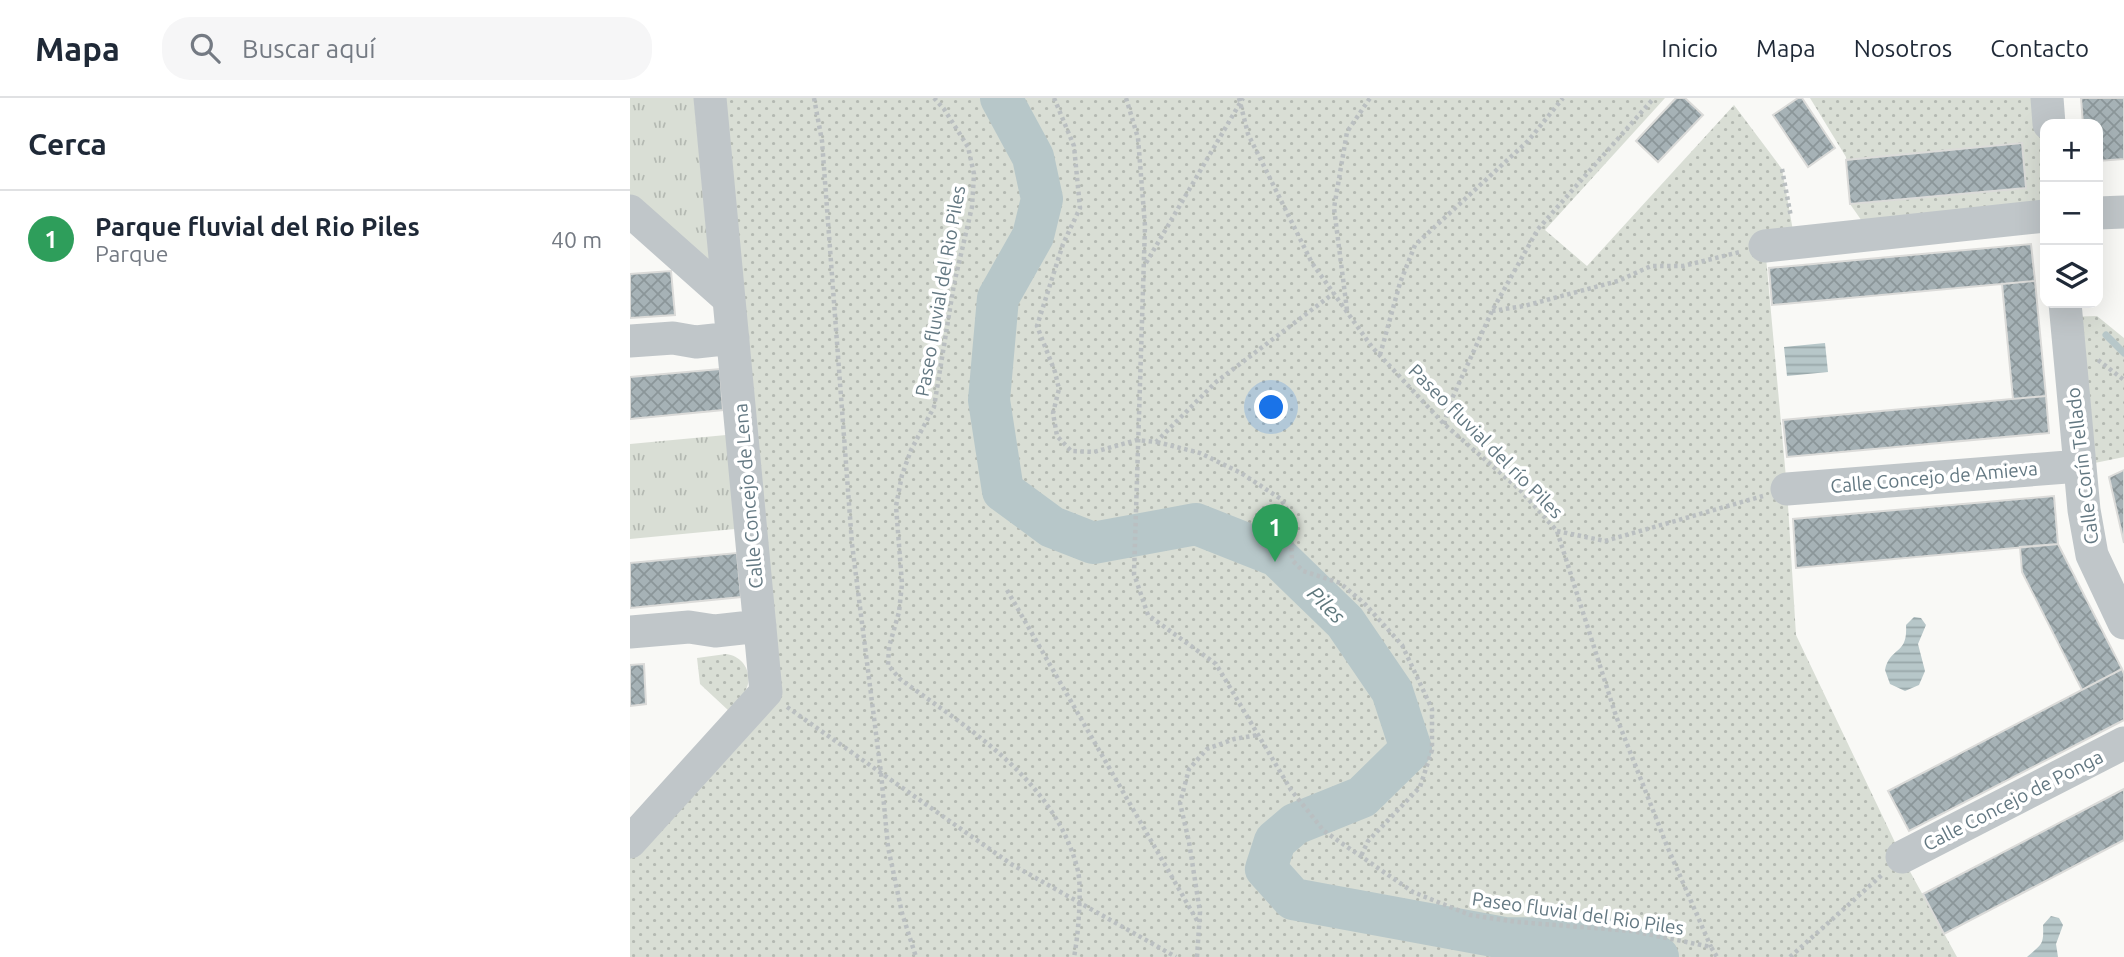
<!DOCTYPE html>
<html lang="es">
<head>
<meta charset="utf-8">
<style>
	body { margin:0; font-family:Ubuntu,sans-serif; background:#f6f6f7; color:#1f2937 }
	.controls { position:absolute; right:21px; top:21px; display:grid; overflow:hidden; border-radius:14px; box-shadow:0 7px 28px #0002 }
	.controls button { width:63px; height:63px; display:grid; place-items:center; padding:0; border:0; border-bottom:2px solid #e0e1e3; background:#fff; color:#1f2937; font:35px sans-serif }
	.you { position:absolute; left:642px; top:310px; width:24px; height:24px; margin:-18px; border:5px solid #fff; border-radius:50%; background:#1a73e8; box-shadow:0 0 0 10px #1a73e833 }
	.badge { display:grid; place-items:center; width:46px; height:46px; border-radius:50%; background:#b45309; color:#fff; font-size:23px; font-weight:700 }
	.pin { position:absolute; translate:-50% -58px; filter:drop-shadow(0 2px 4px #0008) }
	.pin::after { content:''; position:absolute; top:37px; width:24px; height:21px; background:inherit; clip-path:polygon(0 0,100% 0,50% 100%) }
	.list { margin:0; padding:0; list-style:none }
	h2 { display:flex; justify-content:space-between; align-items:center; height:91px; margin:0; padding:0 28px; font-size:30px }
	h2 small { font-size:23px; font-weight:400; color:#747a83 }
	.list li { display:grid; grid-template-columns:46px 1fr auto; gap:21px; align-items:center; box-sizing:border-box; height:98px; padding:0 28px; border-top:2px solid #e0e1e3 }
	.list b { display:block; font-size:26px; white-space:nowrap }
	.list p { margin:0; font-size:23px; white-space:nowrap; color:#747a83 }
	.list em { font-size:23px; font-style:normal; color:#747a83 }
	.icon { flex:none; width:38px; height:38px; fill:none; stroke:currentColor; stroke-width:2; stroke-linecap:round; stroke-linejoin:round }
	.map { position:relative; flex:none; width:1494px; height:859px; overflow:hidden }
	header { display:flex; align-items:center; gap:42px; box-sizing:border-box; height:98px; padding:0 35px; background:#fff; border-bottom:2px solid #e0e1e3 }
	header strong { font-size:33px }
	nav { display:flex; gap:38px; margin-inline-start:auto; font-size:24px }
	.search { width:490px; height:63px; background:#f6f6f7; display:flex; align-items:center; gap:18px; box-sizing:border-box; padding:0 24px; border-radius:28px; color:#747a83; font-size:26px }
	main { display:flex }
	aside { flex:1; background:#fff }
	.map>svg:first-child { display:block }
	.grass { fill:url(#grass-tufts) }
	.park { fill:url(#park-dots) }
	.water { fill:url(#water-rules) }
	.lines { fill:none; stroke-linecap:round; stroke-linejoin:round }
	.stream { stroke:#b7c7c9; stroke-width:7 }
	.river { stroke:#b7c7c9; stroke-width:42 }
	.building { fill:url(#building-cross-hatch); stroke:#dbdbd9; stroke-width:2 }
	.path { stroke:#babfc1; stroke-width:4.5; stroke-dasharray:3.5 3.5; stroke-linecap:butt }
	.minor { stroke:#c0c6c9; stroke-width:33 }
	.labels { text-anchor:middle; stroke-width:7; stroke-linejoin:round; paint-order:stroke }
	.street-label { font-size:19px; fill:#637882; stroke:#fff }
	.water-label { font-size:21px; font-style:italic; fill:#5e777c; stroke:#fff }
</style>
</head>
<body>
<header>
<strong>Mapa</strong>
<div class="search"><svg class="icon" aria-label="search" viewBox="0 0 24 24"><circle cx="10" cy="10" r="6"/><path d="M15 15l6 6"/></svg>Buscar aquí</div>
<nav><a>Inicio</a><a>Mapa</a><a>Nosotros</a><a>Contacto</a></nav>
</header>
<main>
<aside>
<h2>Cerca<small></small></h2>
<ul class="list">
<li><span class="badge" style="background:#2e9e5b">1</span><div><b>Parque fluvial del Rio Piles</b><p>Parque</p></div><em>40 m</em></li>
</ul>
</aside>
<div class="map">
<svg width="1494" height="859" viewBox="0 0 1494 859">
	<defs>
		<pattern id="grass-tufts" width="24" height="20" patternUnits="userSpaceOnUse" patternTransform="scale(1.75)"><rect width="24" height="20" fill="#d9ded5"/><path d="M3 7l-1-3M5 7V3M7 7l1-3M15 17l-1-3M17 17v-4M19 17l1-3" fill="none" stroke="#b4b9b2"/></pattern>
		<pattern id="park-dots" width="8" height="8" patternUnits="userSpaceOnUse" patternTransform="scale(1.75)"><rect width="8" height="8" fill="#d9ded5"/><path d="M2 2h.1M6 6h.1" fill="none" stroke="#b4b9b2" stroke-width="1.8" stroke-linecap="round"/></pattern>
		<pattern id="water-rules" width="6" height="5" patternUnits="userSpaceOnUse" patternTransform="scale(1.75)"><rect width="6" height="5" fill="#b7c7c9"/><path d="M0 2.5h6" fill="none" stroke="#98a6a9"/></pattern>
		<pattern id="building-cross-hatch" width="8" height="8" patternUnits="userSpaceOnUse" patternTransform="scale(1.75)"><rect width="8" height="8" fill="#a6b2b6"/><path d="M0 0l8 8M0 8l8-8" fill="none" stroke="#8b9699"/></pattern>
	</defs>
	<rect width="100%" height="100%" fill="#f9f9f6"/>
	<!-- grass -->
	<path class="grass" d="M0,0H64L80,168L0,97Z
		M96,337L105,431L0,441V346Z"/>
	<!-- park -->
	<path class="park" d="M82,0H1035L915,132L957,168L1104,7L1152,71L1165,144L1135,148L1157,391L1166,537L1272,759L1327,859H0V758L141,598Z
		M1180,0H1417L1415,118L1241,136L1220,106L1216,59Z
		M1467,218L1494,240V359L1450,368L1436,219Z
		M96,556C115,558 125,579 114,595C110,602 104,607 99,613L70,586L67,560Z"/>
	<!-- water -->
	<path class="water" d="M1195,245L1198,274L1157,278L1154,249Z
		M1284,519L1291,520L1296,527L1288,546L1295,573L1289,587L1275,593L1260,586L1255,572C1260,548 1278,558 1276,527Z
		M1421,818L1429,820L1433,827L1426,846L1428,859H1397C1412,846 1414,847 1413,827Z"/>
	<g class="lines">
		<!-- stream -->
		<path class="stream" d="M1476,237L1494,255"/>
		<!-- river -->
		<path class="river" d="M371,0L403,59L412,101L403,138L368,200L359,302L373,393L422,429L463,445L566,426L647,458L715,524L762,593L781,651L732,699L665,726L645,743L636,771L663,801L874,840L1001,842L1028,859"/>
	</g>
	<!-- building -->
	<path class="building" d="M1046,0H1055L1073,17L1028,64L1006,43Z
		M1168,0H1172L1205,50L1178,69L1143,17Z
		M1451,0H1494V61L1468,63V26H1453Z
		M1392,45L1396,90L1220,106L1216,62Z
		M1401,146L1405,183L1142,207L1139,170Z
		M41,173L45,217L0,220V176Z
		M1405,183L1416,298L1383,301L1372,186Z
		M90,271L93,312L0,321V279Z
		M1416,298L1419,335L1157,359L1153,322Z
		M1494,372V445L1479,379Z
		M1424,398L1428,446L1166,470L1163,421Z
		M1428,446L1492,571L1452,592L1392,474L1390,449Z
		M107,455L111,499L0,510V465Z
		M14,566L16,606L0,608V567Z
		M1492,571L1494,576V622L1279,733L1258,693Z
		M1494,691V742L1314,836L1293,796Z"/>
	<g class="lines">
		<!-- path -->
		<path class="path" d="M184,0L192,43L222,446L251,675L258,749L272,815L286,859
			M304,0L314,11L338,49L344,76L342,109L324,186L304,309L281,352L272,377L266,408L272,486L269,514L259,549L258,567L270,581C340,632 426,683 448,773C452,792 448,840 444,859
			M424,0L444,48L450,110L433,146L407,228L425,274L429,291L423,315L427,338L441,353L464,354L507,342L526,344L586,284L704,195
			M496,0L508,40L515,128L504,476L518,517L586,566L661,692L694,733L783,794L840,817L887,824L1002,833L1081,849L1087,859
			M609,0L618,36L682,165L742,249L814,326L890,392L927,433L986,618L1037,748L1081,849
			M1152,71L1161,119
			M516,165L613,0
			M717,212L704,110L717,34L740,0
			M862,213L894,208L988,183L1021,168H1053L1110,154
			M750,257L770,185L785,147L898,43L933,0
			M1468,262L1494,282
			M814,326L820,305L862,213L908,131L1024,0
			M527,344L570,355L611,375L651,401L660,417L662,462L673,473L710,485L734,505L772,547L802,611V652L790,689L738,743L731,758
			M927,433L975,443L1133,398
			M377,492L569,826
			M157,609L381,766L546,859
			M567,859L570,814L559,744L550,705L559,671L577,651L604,641L628,637
			M1160,859L1253,776"/>
		<!-- minor -->
		<path class="minor" d="M1417,0L1419,26
			M0,113L99,201
			M1468,115L1494,114
			M1135,148L1415,118
			M1435,205L1454,412L1462,457L1494,525
			M0,243L43,240L66,244L103,240
			M1157,391L1450,368
			M0,534L59,529L85,533L130,528
			M0,744L136,594L80,0
			M1272,759L1494,645"/>
	</g>
	<g class="labels">
		<!-- street labels -->
		<g class="street-label">
			<text transform="translate(310 193) rotate(-80)" y="7">Paseo fluvial del Rio Piles</text>
			<text transform="translate(856 343) rotate(45)" y="7">Paseo fluvial del río Piles</text>
			<text transform="translate(1452 368) rotate(-97)" y="7">Calle Corín Tellado</text>
			<text transform="translate(1304 379) rotate(-5)" y="7">Calle Concejo de Amieva</text>
			<text transform="translate(118 398) rotate(-95)" y="7">Calle Concejo de Lena</text>
			<text transform="translate(1383 702) rotate(-27)" y="7">Calle Concejo de Ponga</text>
			<text transform="translate(948 815) rotate(8)" y="7">Paseo fluvial del Rio Piles</text>
		</g>
		<!-- water labels -->
		<g class="water-label">
			<text transform="translate(696 507) rotate(45)" y="7">Piles</text>
		</g>
	</g>
</svg>
<div class="controls">
<button>+</button>
<button>−</button>
<button><svg class="icon" aria-label="layers" viewBox="0 0 24 24"><path d="M12 4l9 5-9 5-9-5zM3 14l9 5 9-5"/></svg></button>
</div>
<div class="you"></div>
<div class="pin badge" style="left:645px;top:464px;background:#2e9e5b">1</div>
</div>
</main>
</body>
</html>
